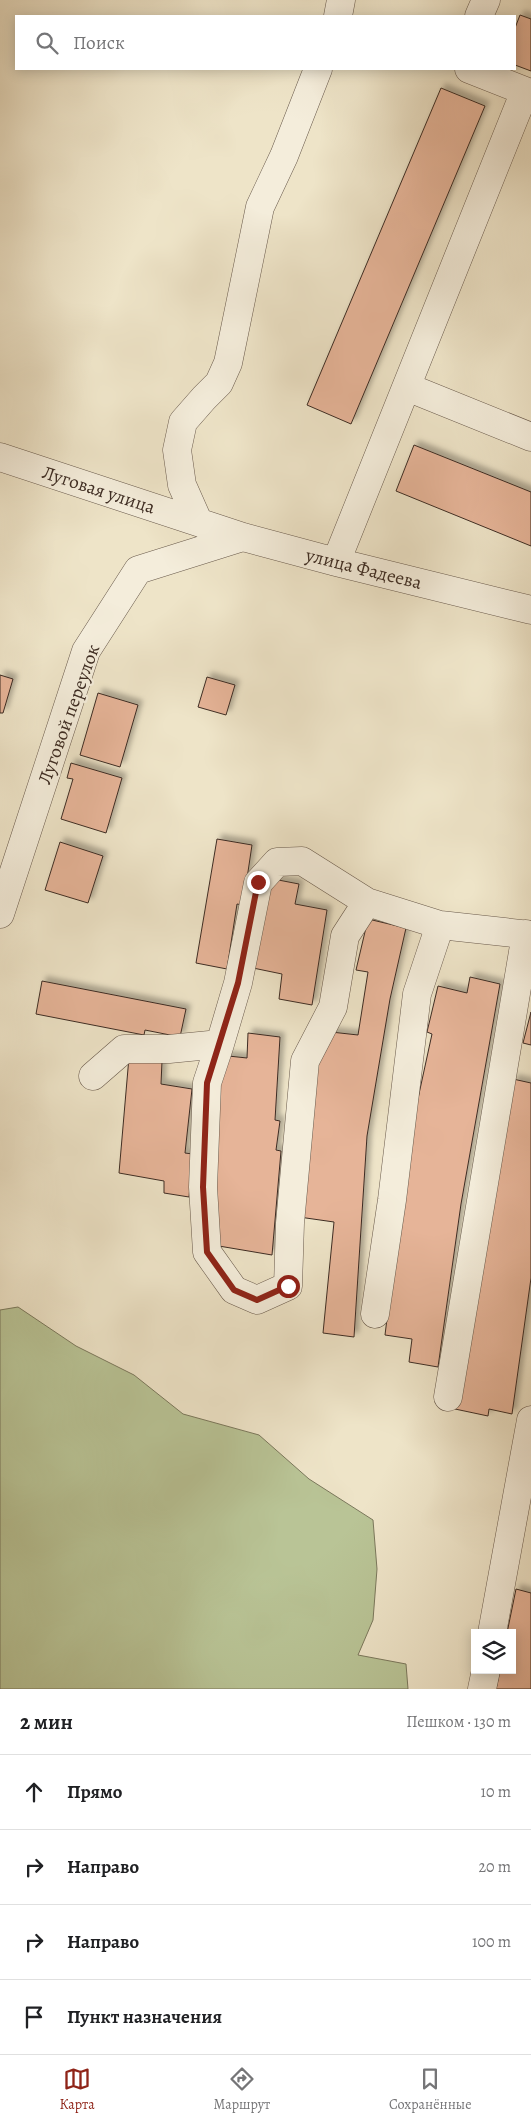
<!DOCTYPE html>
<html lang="ru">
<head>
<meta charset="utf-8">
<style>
	body { margin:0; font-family:Alegreya,serif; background:#f6f6f6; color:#202124 }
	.controls { position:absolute; right:15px; bottom:15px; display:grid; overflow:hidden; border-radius:0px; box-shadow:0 2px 12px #0003 }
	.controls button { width:45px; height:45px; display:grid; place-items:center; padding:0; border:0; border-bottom:1px solid #e0e0e0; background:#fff; color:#202124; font:25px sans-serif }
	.stop { position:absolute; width:15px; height:15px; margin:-11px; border:4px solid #8f2418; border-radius:50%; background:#fff }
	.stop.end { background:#8f2418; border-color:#fff; box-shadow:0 1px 5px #0008 }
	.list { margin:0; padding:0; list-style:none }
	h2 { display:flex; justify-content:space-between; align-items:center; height:65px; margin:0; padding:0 20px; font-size:21px }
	h2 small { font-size:16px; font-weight:400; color:#757577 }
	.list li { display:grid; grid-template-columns:32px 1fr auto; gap:15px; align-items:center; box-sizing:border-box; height:75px; padding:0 20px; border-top:1px solid #e0e0e0 }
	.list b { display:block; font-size:19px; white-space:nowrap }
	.list em { font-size:16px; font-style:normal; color:#757577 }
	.icon { flex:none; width:28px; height:28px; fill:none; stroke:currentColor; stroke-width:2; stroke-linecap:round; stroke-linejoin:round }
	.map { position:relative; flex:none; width:531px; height:1689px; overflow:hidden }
	.search { position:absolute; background:#fff; box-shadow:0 2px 12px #0003; left:15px; right:15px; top:15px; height:55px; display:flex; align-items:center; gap:12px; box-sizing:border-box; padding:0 18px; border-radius:0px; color:#757577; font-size:19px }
	.sheet { height:365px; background:#fff }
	nav { display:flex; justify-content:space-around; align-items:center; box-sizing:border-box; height:70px; border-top:1px solid #e0e0e0; background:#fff; font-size:14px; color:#757577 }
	nav a { display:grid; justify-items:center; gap:2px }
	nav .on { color:#8f2418 }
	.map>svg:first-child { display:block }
	.green { fill:#b9c496; stroke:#7b785c }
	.building { fill:#e6b498; stroke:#3d2c23; filter:url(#shadow) }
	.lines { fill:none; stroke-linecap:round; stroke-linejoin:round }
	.minor-casing { stroke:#695a4c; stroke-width:29 }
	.minor { stroke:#f4eddb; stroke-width:28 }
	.route { stroke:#8f2418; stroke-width:6 }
	.labels { text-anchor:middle; stroke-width:4.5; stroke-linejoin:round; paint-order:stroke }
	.street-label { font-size:19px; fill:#3d2c23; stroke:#f4eddb }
</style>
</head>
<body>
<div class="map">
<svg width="531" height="1689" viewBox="0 0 531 1689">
	<defs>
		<filter id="shadow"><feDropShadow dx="4.5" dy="-4.5" stdDeviation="2.5" flood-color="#0004"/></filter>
	</defs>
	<rect width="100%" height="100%" fill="#eee4c8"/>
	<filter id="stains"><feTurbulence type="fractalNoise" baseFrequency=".004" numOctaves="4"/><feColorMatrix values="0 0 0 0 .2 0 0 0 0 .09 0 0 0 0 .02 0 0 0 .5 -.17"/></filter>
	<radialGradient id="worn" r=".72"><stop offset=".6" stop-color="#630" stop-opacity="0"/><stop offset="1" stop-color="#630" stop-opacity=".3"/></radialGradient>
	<!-- green -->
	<path class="green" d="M18,1307L76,1346L134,1375L183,1414L259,1435L309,1479L373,1520L377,1569L373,1620L358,1655L406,1664L408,1689H0V1310Z"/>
	<!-- building -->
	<path class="building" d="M520,15L531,19V71L515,65V28Z
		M441,88L485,106L351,424L307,405Z
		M414,445L531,492V546L396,491Z
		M0,675L13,679L3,713H0Z
		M207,677L235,685L226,715L198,707Z
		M98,693L138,705L120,767L80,755Z
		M71,763L122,778L106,833L61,819L73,779L67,778Z
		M217,839L252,845L243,905L237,904L227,969L196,963Z
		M60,842L103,856L88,903L45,890Z
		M268,878L299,884L295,904L327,910L312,1005L279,999L282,974L253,968Z
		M368,919L406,928L390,999L367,1136L354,1337L323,1333L334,1222L299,1217L322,1031L358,1035L368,972L356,970Z
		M470,977L500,984L461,1204L438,1367L409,1362L412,1339L385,1335L409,1140L432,1034L427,1032L438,986L467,993Z
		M42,981L186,1009L180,1037L145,1030L144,1035L36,1014Z
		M531,1012V1045L523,1043Z
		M248,1033L280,1037L275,1120L280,1121L276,1150L281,1151L272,1255L207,1244L219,1055L247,1058Z
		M129,1057L162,1061L161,1084L192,1089L185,1153L193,1154L189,1197L164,1193V1181L119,1173Z
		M513,1079L531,1083V1278L512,1414L489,1409L488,1416L455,1409L472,1322Z
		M516,1589L531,1593V1689H496L500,1670H512V1633H507Z"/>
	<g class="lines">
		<!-- minor casing -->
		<g class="minor-casing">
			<path id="minor" d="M338,16L341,0
				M479,16L486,0
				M407,387L531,437
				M0,457L243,537L336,562L531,610
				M198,521L182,485L177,450L183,422L204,398L219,383L228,363L260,207L284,156L318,69
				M336,562L525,91L469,69
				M0,914L86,651L138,570L243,537
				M220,1044L207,1083L203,1187L207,1252L234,1290L257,1300L288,1286L290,1223L305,1061L333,1007L345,936L367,902
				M93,1076L124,1049H169L220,1044L238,983L258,883L277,862L302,861L367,902L440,925L531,935
				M375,1314L392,1200L417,994L440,925
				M448,1397L526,934
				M492,1633L531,1420
				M482,1689L486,1670"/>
		</g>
		<!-- minor -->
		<use href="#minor" class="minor"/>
	</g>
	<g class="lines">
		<!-- route -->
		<path class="route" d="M258,882L238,983L207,1083L203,1187L207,1252L234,1290L257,1300L288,1286"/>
	</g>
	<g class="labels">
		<!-- street labels -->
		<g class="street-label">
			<text transform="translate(99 489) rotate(18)" y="7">Луговая улица</text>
			<text transform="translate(364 568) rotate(14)" y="7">улица Фадеева</text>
			<text transform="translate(68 714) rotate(-70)" y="7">Луговой переулок</text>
		</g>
	</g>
	<rect width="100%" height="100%" filter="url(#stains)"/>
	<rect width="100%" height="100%" fill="url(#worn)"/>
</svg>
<div class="controls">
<button><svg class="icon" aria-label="layers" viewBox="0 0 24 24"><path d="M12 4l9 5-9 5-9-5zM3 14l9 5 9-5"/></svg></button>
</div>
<div class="stop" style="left:288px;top:1286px"></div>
<div class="stop end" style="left:258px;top:882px"></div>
<div class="search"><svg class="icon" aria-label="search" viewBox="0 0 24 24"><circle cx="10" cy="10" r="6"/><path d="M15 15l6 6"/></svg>Поиск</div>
</div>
<section class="sheet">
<h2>2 мин<small>Пешком · 130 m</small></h2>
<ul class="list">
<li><svg class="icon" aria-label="ahead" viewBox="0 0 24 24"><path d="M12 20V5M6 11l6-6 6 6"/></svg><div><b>Прямо</b></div><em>10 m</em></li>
<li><svg class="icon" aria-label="right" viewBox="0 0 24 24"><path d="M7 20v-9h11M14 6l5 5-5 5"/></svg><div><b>Направо</b></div><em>20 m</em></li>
<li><svg class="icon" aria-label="right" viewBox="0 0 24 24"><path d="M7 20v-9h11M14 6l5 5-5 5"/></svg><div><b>Направо</b></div><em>100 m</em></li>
<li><svg class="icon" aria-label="arrive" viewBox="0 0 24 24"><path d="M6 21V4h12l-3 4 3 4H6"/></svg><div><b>Пункт назначения</b></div></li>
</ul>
</section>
<nav>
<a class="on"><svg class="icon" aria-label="map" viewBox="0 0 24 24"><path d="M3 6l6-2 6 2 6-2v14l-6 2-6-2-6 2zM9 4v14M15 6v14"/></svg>Карта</a>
<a><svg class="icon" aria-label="directions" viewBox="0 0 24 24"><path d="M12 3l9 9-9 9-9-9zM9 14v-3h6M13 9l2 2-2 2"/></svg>Маршрут</a>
<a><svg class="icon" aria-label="saved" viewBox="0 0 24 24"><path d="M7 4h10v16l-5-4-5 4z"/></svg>Сохранённые</a>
</nav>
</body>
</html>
